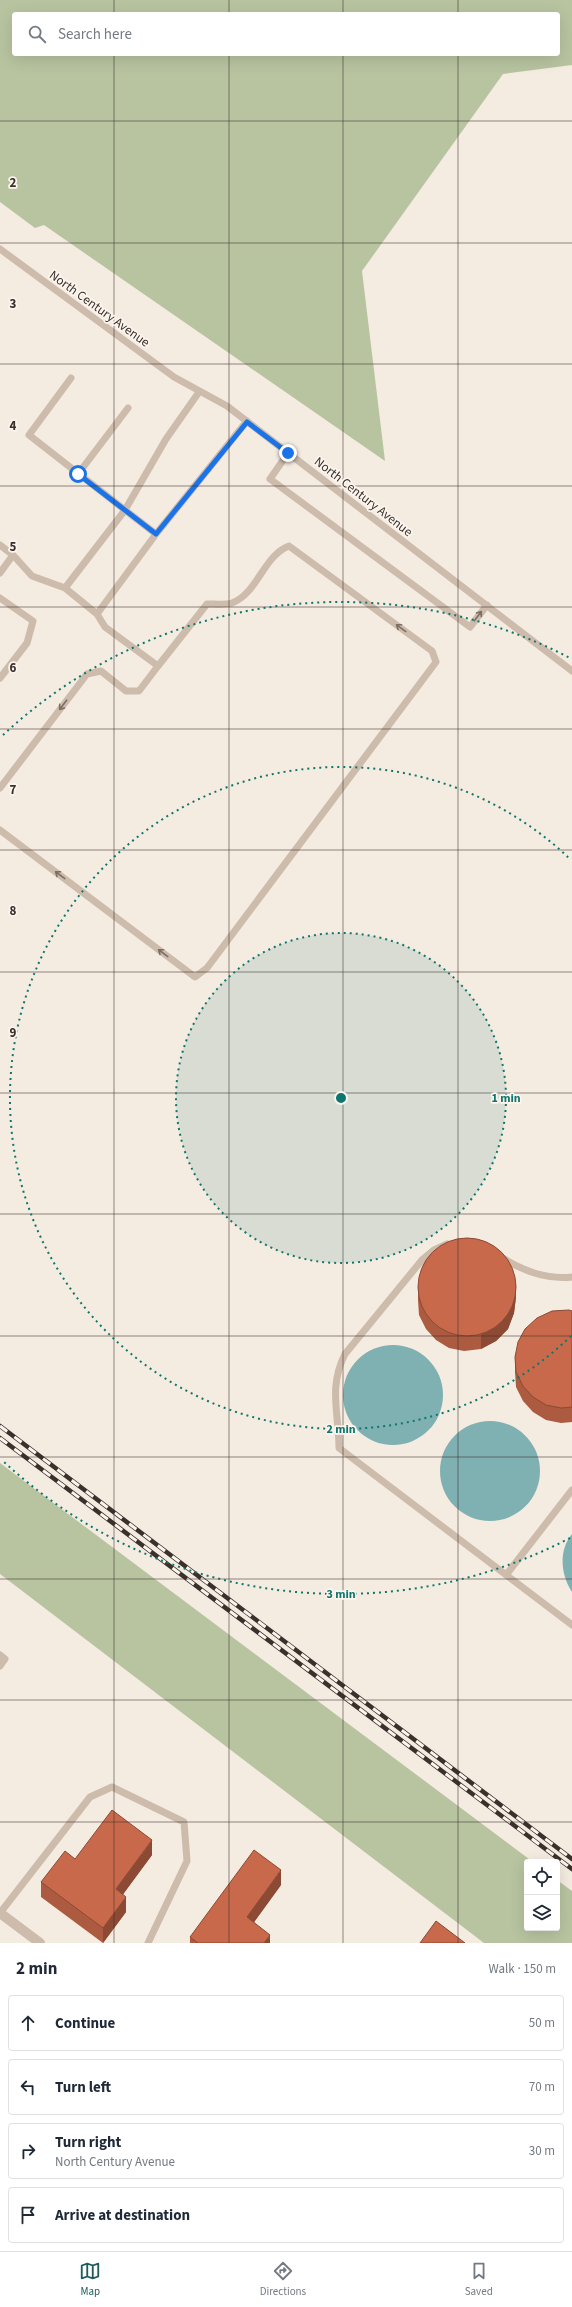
<!DOCTYPE html>
<html lang="en">
<head>
<meta charset="utf-8">
<style>
	body { margin:0; font-family:"Source Sans 3",sans-serif; background:#f6f6f7; color:#1f2937 }
	.controls { position:absolute; right:12px; bottom:12px; display:grid; overflow:hidden; border-radius:4px; box-shadow:0 4px 16px #0002 }
	.controls button { width:36px; height:36px; display:grid; place-items:center; padding:0; border:0; border-bottom:1px solid #e0e1e3; background:#fff; color:#1f2937; font:20px sans-serif }
	.stop { position:absolute; width:12px; height:12px; margin:-9px; border:3px solid #1a73e8; border-radius:50%; background:#fff }
	.stop.end { background:#1a73e8; border-color:#fff; box-shadow:0 1px 4px #0008 }
	.list { margin:0; padding:0; list-style:none }
	h2 { display:flex; justify-content:space-between; align-items:center; height:52px; margin:0; padding:0 16px; font-size:17px }
	h2 small { font-size:13px; font-weight:400; color:#747a83 }
	.list li { display:grid; grid-template-columns:26px 1fr auto; gap:12px; align-items:center; box-sizing:border-box; height:56px; margin:0 8px 8px; padding:0 8px; border:1px solid #e0e1e3; border-radius:4px }
	.list b { display:block; font-size:15px; white-space:nowrap }
	.list p { margin:0; font-size:13px; white-space:nowrap; color:#747a83 }
	.list em { font-size:13px; font-style:normal; color:#747a83 }
	.icon { flex:none; width:22px; height:22px; fill:none; stroke:currentColor; stroke-width:2; stroke-linecap:round; stroke-linejoin:round }
	.map { position:relative; flex:none; width:572px; height:1943px; overflow:hidden }
	.search { position:absolute; background:#fff; box-shadow:0 4px 16px #0002; left:12px; right:12px; top:12px; height:44px; display:flex; align-items:center; gap:10px; box-sizing:border-box; padding:0 14px; border-radius:4px; color:#747a83; font-size:15px }
	.sheet { height:308px; background:#fff }
	nav { display:flex; justify-content:space-around; align-items:center; box-sizing:border-box; height:56px; border-top:1px solid #e0e1e3; background:#fff; font-size:11px; color:#747a83 }
	nav a { display:grid; justify-items:center; gap:2px }
	nav .on { color:#1f5a5e }
	.map>svg:first-child { display:block }
	.green { fill:#b8c4a0; fill-rule:evenodd }
	.water { fill:#7fb0b2 }
	.lines { fill:none; stroke-linecap:round; stroke-linejoin:round }
	.service { stroke:#cdbbac; stroke-width:7 }
	.minor { stroke:#cdbbac; stroke-width:10 }
	.rail-casing { stroke:#3b302b; stroke-width:4.5 }
	.rail { stroke:#fbf5ee; stroke-width:3; stroke-dasharray:9; stroke-linecap:butt }
	.wall { fill:#ac5a40 }
	.shaded-wall { fill:#8c4a34 }
	.building { fill:#c8694b; stroke:#8c4a34 }
	.oneway { stroke:#7d6f65 }
	.route { stroke:#1a73e8; stroke-width:5 }
	.grid { fill:none; stroke:#3b302b; stroke-width:1; stroke-opacity:0.55 }
	.ring { fill:none; stroke:#0f766e; stroke-width:2; stroke-dasharray:2 4 }
	.labels { text-anchor:middle; stroke-width:3.5; stroke-linejoin:round; paint-order:stroke }
	.street-label { font-size:13px; fill:#3b302b; stroke:#fbf5ee }
	.grid-label { font-size:13px; text-anchor:middle; font-weight:bold; fill:#3b302b; stroke:#fbf5ee; stroke-width:3.5; stroke-linejoin:round; paint-order:stroke }
	.centre { fill:#0f766e; stroke:#fbf5ee; stroke-width:2 }
	.ring-label { font-size:12px; text-anchor:middle; font-weight:bold; fill:#0f766e; stroke:#fbf5ee; stroke-width:3.5; stroke-linejoin:round; paint-order:stroke }
</style>
</head>
<body>
<div class="map">
<svg width="572" height="1943" viewBox="0 0 572 1943">
	<rect width="100%" height="100%" fill="#f4ebe1"/>
	<!-- green -->
	<path class="green" d="M0,0H572V65L503,74L362,271L385,461L44,225L35,228L0,202ZM14,14H558V54H14Z
		M0,1463L533,1862H527V1928H557V1880L572,1891V1943H484L0,1574Z"/>
	<!-- water -->
	<path class="water" d="M343 1395a50 50 0 1 1 100 0a50 50 0 1 1-100 0Z
		M440 1471a50 50 0 1 1 100 0a50 50 0 1 1-100 0Z
		M572,1534V1592C561,1575 558,1551 572,1534Z"/>
	<g class="lines">
		<!-- service -->
		<path class="service" d="M0,249L174,377L227,406L572,671
			M71,378L29,435L125,510L65,588L97,614L156,534
			M199,392L166,439L125,510L156,534L247,421
			M288,453L270,479L470,627L487,605
			M78,474L128,408
			M0,545L13,555L32,576L65,588
			M0,573L13,555
			M0,598L33,621L27,643L0,678
			M0,788L87,674L101,671L126,691H139L158,666
			M0,830L195,977L207,968L436,662L432,651L289,546C263,556 258,593 232,603C225,605 215,604 207,604L158,666L105,627L97,614
			M447,1244L434,1250L422,1260L345,1354C328,1388 339,1413 339,1448L572,1625
			M501,1257C523,1271 546,1280 572,1277
			M506,1575L572,1490
			M0,1655L5,1659L0,1666
			M0,1913L90,1797L112,1787L184,1822L187,1861L148,1943"/>
		<!-- minor -->
		<path class="minor" d="M0,1913L40,1943"/>
		<!-- rail casing -->
		<g class="rail-casing">
			<path id="rail" d="M0,1426L572,1859
				M0,1438L572,1869"/>
		</g>
		<!-- rail -->
		<use href="#rail" class="rail"/>
	</g>
	<!-- wall -->
	<path class="wall" d="M418,1285L516,1297L514,1313L508,1329L496,1341L481,1349L464,1351L449,1348L436,1340L426,1329L419,1315L418,1300Z
		M572,1311V1422L561,1423L546,1420L533,1412L523,1401L516,1387L515,1372V1357Z
		M152,1855L123,1894L126,1912L103,1943L41,1897V1882L75,1859Z
		M281,1885L254,1922L270,1943H190V1937Z"/>
	<!-- shaded-wall -->
	<path class="shaded-wall" d="M516,1282V1297L514,1313L508,1329L496,1341L481,1349V1334Z
		M152,1840V1855L116,1904V1889Z
		M281,1870V1885L247,1932V1917Z
		M126,1897V1912L103,1943V1928Z
		M270,1935V1943H264Z"/>
	<!-- building -->
	<path class="building" d="M418 1287a49 49 0 1 1 98 0a49 49 0 1 1-98 0Z
		M569,1310L572,1311V1407L561,1408L546,1405L533,1397L523,1386L516,1372L515,1357L518,1342L525,1329L537,1318L552,1311Z
		M112,1810L152,1840L116,1889L126,1897L103,1928L41,1882L65,1851L75,1859Z
		M254,1850L281,1870L247,1917L270,1935L264,1943H198L190,1937Z
		M436,1921L465,1943H420Z"/>
	<!-- one-way arrows -->
	<defs><path id="oneway-shaft" d="M-6 0H5M1.5-3L5.5 0L1.5 3" fill="none" stroke-width="1.6" stroke-linecap="round" stroke-linejoin="round"/></defs>
	<g class="oneway">
		<use href="#oneway-shaft" transform="translate(478 616) rotate(-53)"/>
		<use href="#oneway-shaft" transform="translate(401 628) rotate(-144)"/>
		<use href="#oneway-shaft" transform="translate(63 705) rotate(127)"/>
		<use href="#oneway-shaft" transform="translate(60 875) rotate(-143)"/>
		<use href="#oneway-shaft" transform="translate(163 953) rotate(-143)"/>
	</g>
	<g class="lines">
		<!-- route -->
		<path class="route" d="M78,474L156,534L247,422L288,453"/>
	</g>
	<!-- grid -->
	<path class="grid" d="M114,0V14M229,0V14M343,0V14M458,0V14M114,54V1943M229,54V1943M343,54V1943M458,54V1943M0,121H572M0,243H572M0,364H572M0,486H572M0,607H572M0,729H572M0,850H572M0,972H572M0,1093H572M0,1214H572M0,1336H572M0,1457H572M0,1579H572M0,1700H572M0,1822H572"/>
	<!-- distance rings -->
	<circle cx="341" cy="1098" r="165" fill="#0f766e" fill-opacity=".12"/>
	<g class="ring">
		<circle cx="341" cy="1098" r="165"/>
		<path d="M571 1336A331 331 0 1 1 571 860"/>
		<path d="M570 1538A496 496 0 0 1 3 1461M3 735A496 496 0 0 1 570 658"/>
	</g>
	<g class="labels">
		<!-- street labels -->
		<g class="street-label">
			<text transform="translate(100 308) rotate(36)" y="5">North Century Avenue</text>
			<text transform="translate(364 496) rotate(38)" y="5">North Century Avenue</text>
		</g>
	</g>
	<g class="grid-label">
		<text x="13" y="187">2</text>
		<text x="13" y="308">3</text>
		<text x="13" y="430">4</text>
		<text x="13" y="551">5</text>
		<text x="13" y="672">6</text>
		<text x="13" y="794">7</text>
		<text x="13" y="915">8</text>
		<text x="13" y="1037">9</text>
	</g>
	<circle cx="341" cy="1098" r="6" class="centre"/>
	<g class="ring-label">
		<text x="506" y="1102">1 min</text>
		<text x="341" y="1433">2 min</text>
		<text x="341" y="1598">3 min</text>
	</g>
</svg>
<div class="controls">
<button><svg class="icon" aria-label="locate" viewBox="0 0 24 24"><circle cx="12" cy="12" r="6"/><path d="M12 2v4M12 18v4M2 12h4M18 12h4"/></svg></button>
<button><svg class="icon" aria-label="layers" viewBox="0 0 24 24"><path d="M12 4l9 5-9 5-9-5zM3 14l9 5 9-5"/></svg></button>
</div>
<div class="stop" style="left:78px;top:474px"></div>
<div class="stop end" style="left:288px;top:453px"></div>
<div class="search"><svg class="icon" aria-label="search" viewBox="0 0 24 24"><circle cx="10" cy="10" r="6"/><path d="M15 15l6 6"/></svg>Search here</div>
</div>
<section class="sheet">
<h2>2 min<small>Walk · 150 m</small></h2>
<ul class="list">
<li><svg class="icon" aria-label="ahead" viewBox="0 0 24 24"><path d="M12 20V5M6 11l6-6 6 6"/></svg><div><b>Continue</b></div><em>50 m</em></li>
<li><svg class="icon" aria-label="left" viewBox="0 0 24 24"><path d="M17 20v-9H6M10 6l-5 5 5 5"/></svg><div><b>Turn left</b></div><em>70 m</em></li>
<li><svg class="icon" aria-label="right" viewBox="0 0 24 24"><path d="M7 20v-9h11M14 6l5 5-5 5"/></svg><div><b>Turn right</b><p>North Century Avenue</p></div><em>30 m</em></li>
<li><svg class="icon" aria-label="arrive" viewBox="0 0 24 24"><path d="M6 21V4h12l-3 4 3 4H6"/></svg><div><b>Arrive at destination</b></div></li>
</ul>
</section>
<nav>
<a class="on"><svg class="icon" aria-label="map" viewBox="0 0 24 24"><path d="M3 6l6-2 6 2 6-2v14l-6 2-6-2-6 2zM9 4v14M15 6v14"/></svg>Map</a>
<a><svg class="icon" aria-label="directions" viewBox="0 0 24 24"><path d="M12 3l9 9-9 9-9-9zM9 14v-3h6M13 9l2 2-2 2"/></svg>Directions</a>
<a><svg class="icon" aria-label="saved" viewBox="0 0 24 24"><path d="M7 4h10v16l-5-4-5 4z"/></svg>Saved</a>
</nav>
</body>
</html>
